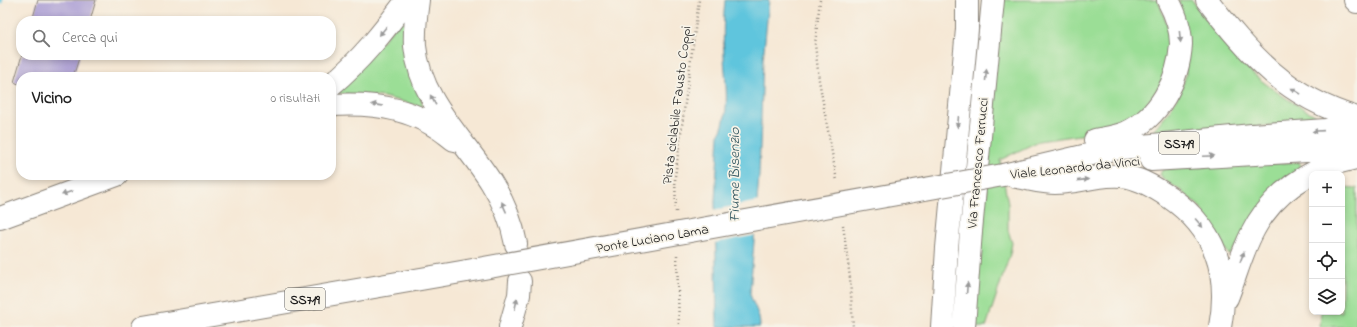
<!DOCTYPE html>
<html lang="it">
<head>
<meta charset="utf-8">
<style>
	body { margin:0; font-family:"Indie Flower",sans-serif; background:#f2f2f2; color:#222 }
	.controls { position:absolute; right:12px; bottom:12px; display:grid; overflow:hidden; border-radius:8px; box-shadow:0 2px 6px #0003 }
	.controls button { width:36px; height:36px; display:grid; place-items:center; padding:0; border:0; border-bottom:1px solid #e0e0e0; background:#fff; color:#222; font:20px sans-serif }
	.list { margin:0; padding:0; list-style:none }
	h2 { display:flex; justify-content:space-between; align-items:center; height:52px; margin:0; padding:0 16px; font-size:17px }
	h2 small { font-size:13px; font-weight:400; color:#767676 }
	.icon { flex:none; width:22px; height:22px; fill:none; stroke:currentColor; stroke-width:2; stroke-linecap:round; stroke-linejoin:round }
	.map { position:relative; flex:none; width:1357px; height:327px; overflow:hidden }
	.search { position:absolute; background:#fff; box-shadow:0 2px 6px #0003; left:16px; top:16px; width:320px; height:44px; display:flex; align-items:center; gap:10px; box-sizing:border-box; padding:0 14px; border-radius:16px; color:#767676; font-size:15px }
	.panel { position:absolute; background:#fff; box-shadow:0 2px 6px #0003; left:16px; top:72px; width:320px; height:108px; border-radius:16px }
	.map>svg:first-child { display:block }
	.green { fill:#9bde96; stroke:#5c7d59 }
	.water { fill:#5fc5dd; stroke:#3e707c }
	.pier { fill:#f6e8d5 }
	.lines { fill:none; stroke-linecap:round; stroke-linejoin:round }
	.stream { stroke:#5fc5dd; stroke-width:6 }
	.building { fill:#ab9ed4 }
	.primary-casing { stroke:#898278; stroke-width:24 }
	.highway-casing { stroke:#898278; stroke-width:24 }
	.path { stroke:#898278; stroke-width:2.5; stroke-dasharray:1 3; stroke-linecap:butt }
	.primary { stroke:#fff; stroke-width:22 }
	.highway { stroke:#fff; stroke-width:22 }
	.highway-bridge-casing { stroke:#898278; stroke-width:24; stroke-linecap:butt }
	.highway-bridge { stroke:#fff; stroke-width:22 }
	.oneway { fill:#999 }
	.labels { text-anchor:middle; stroke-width:3.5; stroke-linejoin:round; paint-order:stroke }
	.shield { fill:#f7f3e8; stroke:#5e5c59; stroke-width:1 }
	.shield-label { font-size:13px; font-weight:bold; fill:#1c1c1c }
	.street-label { font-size:14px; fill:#1c1c1c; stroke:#f7f3e8 }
	.water-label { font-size:15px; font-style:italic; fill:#335760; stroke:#f7f3e8 }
</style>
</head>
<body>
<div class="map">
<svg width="1357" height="327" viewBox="0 0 1357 327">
	<rect width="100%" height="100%" fill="#f7f3e8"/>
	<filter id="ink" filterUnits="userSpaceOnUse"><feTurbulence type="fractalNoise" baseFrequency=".025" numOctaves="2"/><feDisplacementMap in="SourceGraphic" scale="8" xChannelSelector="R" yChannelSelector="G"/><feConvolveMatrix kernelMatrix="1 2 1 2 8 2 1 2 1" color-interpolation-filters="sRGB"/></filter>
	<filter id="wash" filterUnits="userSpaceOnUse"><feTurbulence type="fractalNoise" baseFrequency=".012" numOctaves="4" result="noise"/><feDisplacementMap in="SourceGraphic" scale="16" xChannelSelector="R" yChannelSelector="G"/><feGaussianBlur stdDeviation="0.9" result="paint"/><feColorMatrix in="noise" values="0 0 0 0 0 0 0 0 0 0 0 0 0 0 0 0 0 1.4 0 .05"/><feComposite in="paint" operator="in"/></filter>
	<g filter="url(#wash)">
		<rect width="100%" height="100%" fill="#f6e8d5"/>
		<!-- green -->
		<path class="green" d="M998,0H1158L1167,25L1170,40V54L1163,82L1141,112L1108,131L1039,141L1000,160L1008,204V230L1012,243L1010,254L986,327H969Z
			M1179,0H1192C1206,18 1219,37 1234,54C1256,80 1285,99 1315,115L1319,121L1154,135L1155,128L1170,110L1181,90L1186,75Z
			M404,16L423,107L384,97L339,93V91Z
			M1299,162L1301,166L1229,255L1200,207L1180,190L1164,180L1160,174L1163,169Z
			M1342,187L1357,188V327H1320L1321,312H1342Z"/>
		<!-- water -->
		<path class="water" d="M725,0H769L763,60L759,176L750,294C754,307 760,313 760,327H717L715,201L719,135C731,111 725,82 724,56C723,37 723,19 725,0Z"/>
		<!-- pier -->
		<path class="pier" d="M759,201L756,235L714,243L713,210Z"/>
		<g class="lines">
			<!-- stream -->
			<path class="stream" d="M0,1V0"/>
		</g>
		<g id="blocks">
			<!-- building -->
			<path class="building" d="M38,0H96L90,21H32Z
				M22,55H80L73,77H21V85L14,82Z"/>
		</g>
	</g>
	<g filter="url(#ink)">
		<use href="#blocks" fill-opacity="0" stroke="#898278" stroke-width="1"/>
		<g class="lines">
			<!-- primary casing -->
			<g class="primary-casing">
				<path id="primary" d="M942,327L947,248L967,29V0
					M964,327L971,231L993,0"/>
			</g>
			<!-- highway casing -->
			<g class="highway-casing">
				<path id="highway" d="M418,0C416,15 414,30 415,46C420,101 463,138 491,182C503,201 512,222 516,244
					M1207,0C1251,56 1286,97 1357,118
					M1355,0L1357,2
					M331,85C361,60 384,31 407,0
					M331,105C377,102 418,109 454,140
					M1095,140C1105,138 1115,137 1125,133C1159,118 1179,80 1181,44C1181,29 1175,13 1168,0
					M1151,160L1357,148
					M1003,175L1113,149L1252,135L1357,128
					M1016,177C1029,179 1043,183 1055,183C1078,183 1106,172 1128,177C1143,180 1157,189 1169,197C1216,229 1230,273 1220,327
					M0,218L117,175
					M1227,298C1235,278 1241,255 1251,235C1271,193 1311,167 1356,158
					M143,327L467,271
					M510,327L519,295L520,281"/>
			</g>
			<!-- path -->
			<path class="path" d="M820,0L815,44L819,80L837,181
				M676,212L675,177L699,0
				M843,225L850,278L853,327
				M677,255L679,327"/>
			<!-- primary -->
			<use href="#primary" class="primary"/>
			<!-- highway -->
			<use href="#highway" class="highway"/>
			<!-- highway-bridge casing -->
			<g class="highway-bridge-casing">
				<path id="highway-bridge" d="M467,271L1003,175"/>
			</g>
			<!-- highway-bridge -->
			<use href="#highway-bridge" class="highway-bridge"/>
		</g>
		<!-- one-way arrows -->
		<defs><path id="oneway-solid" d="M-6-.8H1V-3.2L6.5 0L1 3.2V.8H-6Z"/></defs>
		<g class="oneway">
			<use href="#oneway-solid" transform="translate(383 31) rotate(129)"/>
			<use href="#oneway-solid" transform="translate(1180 37) rotate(84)"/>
			<use href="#oneway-solid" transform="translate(986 75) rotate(-85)"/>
			<use href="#oneway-solid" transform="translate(1296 91) rotate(-149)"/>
			<use href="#oneway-solid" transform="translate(433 100) rotate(-119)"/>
			<use href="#oneway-solid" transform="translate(377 105) rotate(-171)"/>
			<use href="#oneway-solid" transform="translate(958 122) rotate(95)"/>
			<use href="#oneway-solid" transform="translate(1318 131) rotate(176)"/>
			<use href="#oneway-solid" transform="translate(1209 156) rotate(-3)"/>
			<use href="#oneway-solid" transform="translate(1083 180) rotate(-6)"/>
			<use href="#oneway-solid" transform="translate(67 193) rotate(160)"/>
			<use href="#oneway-solid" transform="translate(504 207) rotate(-114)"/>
			<use href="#oneway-solid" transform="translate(1199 223) rotate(49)"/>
			<use href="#oneway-solid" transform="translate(1242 257) rotate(-70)"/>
			<use href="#oneway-solid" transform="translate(967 288) rotate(-86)"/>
			<use href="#oneway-solid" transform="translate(516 304) rotate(-77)"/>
		</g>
	</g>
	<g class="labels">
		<!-- shield labels -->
		<g class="shield">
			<rect x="1159" y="132" width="40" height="22" rx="3"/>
			<rect x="285" y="288" width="40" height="22" rx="3"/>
		</g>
		<g class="shield-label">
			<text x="1179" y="148">SS719</text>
			<text x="305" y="304">SS719</text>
		</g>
		<!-- street labels -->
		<g class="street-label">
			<text transform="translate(676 105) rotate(-83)" y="5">Pista ciclabile Fausto Coppi</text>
			<text transform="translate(977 163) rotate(-85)" y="5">Via Francesco Ferrucci</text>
			<text transform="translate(1075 167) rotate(-6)" y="5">Viale Leonardo da Vinci</text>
			<text transform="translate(652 238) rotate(-10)" y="5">Ponte Luciano Lama</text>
		</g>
		<!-- water labels -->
		<g class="water-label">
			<text transform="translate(734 175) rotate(-90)" y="5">Fiume Bisenzio</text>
		</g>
	</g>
</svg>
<div class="controls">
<button>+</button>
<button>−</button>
<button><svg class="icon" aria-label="locate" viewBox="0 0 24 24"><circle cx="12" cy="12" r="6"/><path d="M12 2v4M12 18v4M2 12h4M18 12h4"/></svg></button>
<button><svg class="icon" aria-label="layers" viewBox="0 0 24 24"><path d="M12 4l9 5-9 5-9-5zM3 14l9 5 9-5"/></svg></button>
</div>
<div class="search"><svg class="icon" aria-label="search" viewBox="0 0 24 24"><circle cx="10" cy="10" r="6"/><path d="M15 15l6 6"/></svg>Cerca qui</div>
<section class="panel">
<h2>Vicino<small>0 risultati</small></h2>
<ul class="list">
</ul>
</section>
</div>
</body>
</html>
